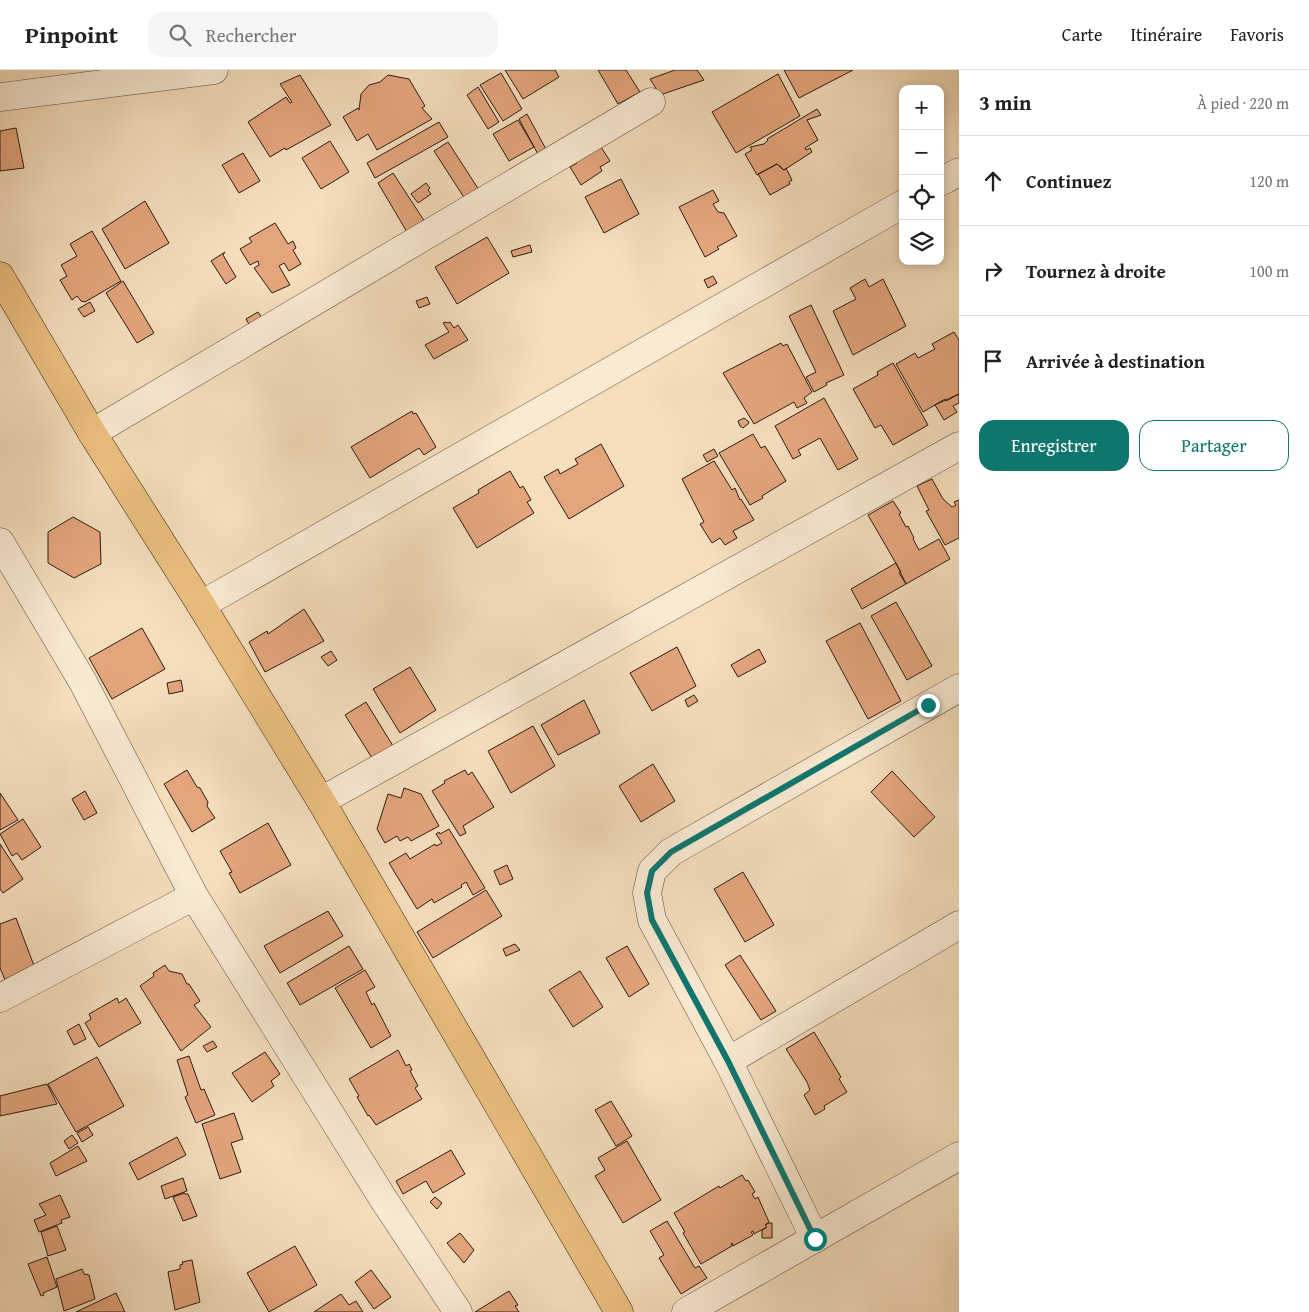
<!DOCTYPE html>
<html lang="fr">
<head>
<meta charset="utf-8">
<style>
	body { margin:0; font-family:"Gentium Book Plus",serif; background:#f6f6f6; color:#202124 }
	.controls { position:absolute; right:15px; top:15px; display:grid; overflow:hidden; border-radius:10px; box-shadow:0 2px 8px #0003 }
	.controls button { width:45px; height:45px; display:grid; place-items:center; padding:0; border:0; border-bottom:1px solid #e0e0e0; background:#fff; color:#202124; font:25px sans-serif }
	.stop { position:absolute; width:15px; height:15px; margin:-11px; border:4px solid #0f766e; border-radius:50%; background:#fff }
	.stop.end { background:#0f766e; border-color:#fff; box-shadow:0 1px 5px #0008 }
	.list { margin:0; padding:0; list-style:none }
	h2 { display:flex; justify-content:space-between; align-items:center; height:65px; margin:0; padding:0 20px; font-size:21px }
	h2 small { font-size:16px; font-weight:400; color:#757577 }
	.list li { display:grid; grid-template-columns:32px 1fr auto; gap:15px; align-items:center; box-sizing:border-box; height:90px; padding:0 20px; border-top:1px solid #e0e0e0 }
	.list b { display:block; font-size:19px; white-space:nowrap }
	.list em { font-size:16px; font-style:normal; color:#757577 }
	.actions { display:flex; gap:10px; padding:15px 20px }
	.actions a { flex:1; padding:11px 0; border:1px solid #0f766e; border-radius:15px; text-align:center; font-size:18px; color:#0f766e }
	.actions .main { background:#0f766e; color:#fff }
	.icon { flex:none; width:28px; height:28px; fill:none; stroke:currentColor; stroke-width:2; stroke-linecap:round; stroke-linejoin:round }
	.map { position:relative; flex:none; width:959px; height:1242px; overflow:hidden }
	header { display:flex; align-items:center; gap:30px; box-sizing:border-box; height:70px; padding:0 25px; background:#fff; border-bottom:1px solid #e0e0e0 }
	header strong { font-size:24px }
	nav { display:flex; gap:28px; margin-inline-start:auto; font-size:18px }
	.search { width:350px; height:45px; background:#f6f6f6; display:flex; align-items:center; gap:12px; box-sizing:border-box; padding:0 18px; border-radius:15px; color:#757577; font-size:19px }
	main { display:flex }
	aside { flex:1; background:#fff }
	.map>svg:first-child { display:block }
	.building { fill:#e4a57d; stroke:#2a1c12 }
	.lines { fill:none; stroke-linecap:round; stroke-linejoin:round }
	.minor-casing { stroke:#5d4c3c; stroke-width:29 }
	.major-casing { stroke:#2a1c12; stroke-width:29 }
	.minor { stroke:#f8ead3; stroke-width:28 }
	.major { stroke:#eabf7e; stroke-width:28 }
	.route { stroke:#0f766e; stroke-width:6 }
</style>
</head>
<body>
<header>
<strong>Pinpoint</strong>
<div class="search"><svg class="icon" aria-label="search" viewBox="0 0 24 24"><circle cx="10" cy="10" r="6"/><path d="M15 15l6 6"/></svg>Rechercher</div>
<nav><a>Carte</a><a>Itinéraire</a><a>Favoris</a></nav>
</header>
<main>
<div class="map">
<svg width="959" height="1242" viewBox="0 0 959 1242">
	<rect width="100%" height="100%" fill="#f5debc"/>
	<filter id="stains"><feTurbulence type="fractalNoise" baseFrequency=".004" numOctaves="4"/><feColorMatrix values="0 0 0 0 .2 0 0 0 0 .09 0 0 0 0 .02 0 0 0 .5 -.17"/></filter>
	<radialGradient id="worn" r=".72"><stop offset=".6" stop-color="#630" stop-opacity="0"/><stop offset="1" stop-color="#630" stop-opacity=".3"/></radialGradient>
	<!-- building -->
	<path class="building" d="M505,0H555L559,7L523,29Z
		M598,0H626L640,22L618,34Z
		M675,0H697L704,10L660,25L650,9Z
		M784,0H853L799,28Z
		M501,3L522,39L503,51L480,15Z
		M778,4L800,46L736,83L712,42Z
		M300,5L331,55L286,80L285,78L270,87L248,52L286,27L290,33L292,32L280,14Z
		M388,5L409,9L425,36L422,38L432,49L377,80L368,64L357,71L343,47L358,38L359,40L361,24L369,15L380,12Z
		M478,17L499,52L488,59L467,25Z
		M817,39L821,45L807,50L818,70L805,78L806,80L810,78L812,82L784,100L777,94L757,105L745,84L752,80L750,77L764,74L768,70L767,69Z
		M527,44L547,81L539,86L519,49Z
		M518,50L534,77L509,91L493,64Z
		M439,52L448,67L375,108L367,93Z
		M16,58L24,98L0,101V61Z
		M330,71L349,102L321,119L302,88Z
		M448,72L479,120L465,129L434,81Z
		M599,74L610,91L600,97L602,101L581,115L570,97L577,93L575,89Z
		M243,83L260,111L239,123L222,95Z
		M777,94L784,100L786,98L792,110L789,112L790,114L770,125L758,104Z
		M393,103L425,152L407,162L378,113Z
		M621,109L639,144L604,163L585,127Z
		M426,113L430,118L428,120L431,124L418,133L411,124Z
		M713,120L719,131L713,134L718,142L724,143L737,166L717,177L719,179L705,187L679,137Z
		M145,131L169,173L125,199L102,159Z
		M275,153L288,174L293,171L296,178L293,180L301,194L289,201L284,193L279,196L290,215L272,223L254,198L259,195L258,191L250,195L240,179L252,172L249,168Z
		M92,161L121,211L85,232L81,231L77,226L72,230L60,210L67,206L61,195L77,186L70,174Z
		M487,167L509,203L457,234L435,197Z
		M530,175L532,182L513,187L511,181Z
		M225,182L223,185L236,207L226,214L211,191Z
		M713,206L717,213L708,218L704,210Z
		M865,209L869,217L883,209L906,256L853,285L833,241L856,229L850,218Z
		M123,211L154,263L137,273L106,223Z
		M427,227L430,234L419,238L416,231Z
		M90,232L95,241L84,247L78,239Z
		M811,235L844,305L826,313L827,315L814,322L806,307L816,302L789,246Z
		M258,242L262,248L250,256L246,249Z
		M446,252L448,253L450,252L454,258L458,255L468,270L434,289L425,275L449,262L443,253Z
		M954,262L959,270V324L946,331L945,329L923,342L896,294L915,283L918,288L935,279L932,274Z
		M781,273L783,276L787,274L812,322L804,328L807,333L797,338L794,332L754,354L723,303Z
		M893,293L928,355L893,375L881,355L875,358L853,319L878,305L877,302Z
		M959,324V333L953,336L957,342L944,350L935,335Z
		M824,328L858,389L838,400L820,368L798,380L801,385L793,389L775,356Z
		M412,341L413,344L416,343L436,377L424,385L419,378L370,408L351,377Z
		M744,348L749,352L748,354L743,358L740,356L738,351Z
		M753,364L761,378L765,376L786,411L762,426L763,428L750,435L719,383Z
		M601,374L624,416L569,449L544,407L558,399L560,404L578,394L575,389Z
		M714,379L718,386L707,392L703,385Z
		M714,391L732,420L735,418L740,430L741,429L754,450L733,461L737,468L725,475L720,468L712,473L700,454L704,452L682,409Z
		M510,401L520,418L523,416L531,430L527,432L534,443L477,478L453,438L479,423L478,420Z
		M932,409L943,429L952,437L956,435L954,432L959,430V468L945,475L926,441L929,440L917,416Z
		M893,431L901,443L899,444L906,457L908,456L914,468L913,469L919,480L939,469L950,489L906,514L899,503L901,502L868,445Z
		M73,447L100,462L101,494L74,508L48,493V462Z
		M896,493L906,514L862,539L851,519Z
		M896,532L932,596L907,610L871,546Z
		M304,539L324,571L265,602L249,572L267,561L268,564Z
		M860,553L901,631L868,649L826,571Z
		M142,558L165,599L112,629L89,588Z
		M677,577L696,616L652,641L630,603Z
		M759,579L766,592L738,607L731,595Z
		M331,581L337,590L328,596L321,587Z
		M410,597L436,640L400,663L373,619Z
		M181,610L183,621L169,624L167,613Z
		M694,625L698,631L688,637L685,630Z
		M584,630L600,663L558,685L541,655Z
		M366,632L393,676L372,688L345,645Z
		M533,656L555,696L511,723L488,681Z
		M653,694L675,731L641,752L619,716Z
		M187,700L197,717L200,718L208,732L207,736L215,748L192,762L164,714Z
		M465,700L468,705L472,702L494,737L463,756L466,763L460,766L432,721L445,713L444,711Z
		M892,701L935,747L914,767L871,722Z
		M404,718L421,724L439,756L411,771L408,767L400,771L397,766L385,773L377,759L388,724L401,728Z
		M85,721L97,743L84,750L72,729Z
		M0,723L18,750L0,760Z
		M23,749L41,777L22,790L17,783L12,786L0,764Z
		M268,753L291,795L240,823L229,803L232,802L220,781Z
		M449,759L485,818L473,825L466,812L461,815L462,817L434,833L432,829L417,839L389,793L406,783L410,789L435,774L436,776L442,773L436,764L439,762L440,764Z
		M0,774L23,809L3,823L0,819Z
		M507,795L513,809L500,815L494,801Z
		M743,802L774,855L745,872L714,819Z
		M486,820L502,846L433,888L417,862Z
		M328,841L343,866L280,903L264,876Z
		M16,848L36,901L6,912L0,898V854Z
		M515,874L520,880L506,886L503,879Z
		M349,876L363,899L300,935L287,913Z
		M627,876L649,914L629,927L606,888Z
		M740,885L776,941L761,950L725,895Z
		M165,895L169,901L182,904L187,914H189L200,931L194,935L211,957L181,981L140,916L154,906L153,903Z
		M365,900L375,917L366,922L372,935L374,933L391,966L371,978L335,918Z
		M580,901L603,937L573,957L549,920Z
		M117,928L119,933L126,928L141,953L99,977L85,953L91,949L89,944Z
		M79,954L86,969L74,975L67,961Z
		M814,962L841,1007L839,1009L847,1022L824,1036L825,1039L815,1045L804,1025L810,1020L807,1012L786,979Z
		M213,971L217,977L207,982L203,976Z
		M398,980L406,996L409,994L412,1000L410,1001L418,1016L415,1018L422,1029L376,1055L369,1045L368,1046L357,1027L359,1026L349,1009Z
		M265,982L280,1004L271,1011L274,1016L252,1032L232,1003Z
		M189,986L201,1020L204,1019L215,1045L196,1053L185,1027L188,1025L177,990Z
		M97,987L124,1036L76,1062L48,1014Z
		M47,1014L57,1034L0,1046V1026Z
		M611,1031L632,1066L616,1076L595,1040Z
		M234,1043L243,1069L231,1073L241,1102L220,1109L202,1054Z
		M88,1057L93,1065L82,1072L77,1063Z
		M72,1065L78,1073L69,1079L64,1071Z
		M177,1067L186,1085L138,1110L129,1093Z
		M627,1071L661,1130L623,1153L595,1106L605,1100L598,1088Z
		M78,1076L87,1091L56,1106L50,1093Z
		M451,1080L465,1104L433,1123L426,1111L403,1124L396,1111Z
		M742,1105L746,1111L748,1110L755,1122L752,1124L755,1129L758,1127L769,1152L765,1155L767,1157L754,1164L753,1161L751,1162L753,1165L733,1176L732,1173L731,1174L732,1176L701,1194L683,1163L685,1162L674,1143L719,1116L720,1118Z
		M183,1108L187,1121L165,1129L161,1116Z
		M185,1123V1124H188L197,1146L183,1151L173,1127Z
		M60,1125L70,1147L61,1150L62,1153L39,1162L34,1150L46,1145L39,1134Z
		M435,1127L442,1133L437,1139L430,1132Z
		M667,1151L695,1198L699,1196L707,1208L681,1224L659,1188L664,1185L650,1161Z
		M769,1153H772V1168H762V1160L767,1157L765,1155Z
		M57,1156L66,1180L48,1186L41,1162Z
		M460,1163L474,1180L464,1193L447,1173Z
		M295,1176L317,1215L269,1242L247,1203Z
		M47,1187L57,1217L43,1223L44,1225L41,1226L28,1194Z
		M192,1190L200,1232L175,1240L168,1202L180,1199V1195L183,1194L182,1192Z
		M82,1199L84,1204L89,1205L95,1229L64,1241L56,1209Z
		M371,1200L391,1227L374,1239L355,1212Z
		M509,1221L518,1235L515,1236L519,1242H475Z
		M116,1223L125,1242H76Z
		M341,1224L349,1235L356,1231L363,1242H314Z"/>
	<g class="lines">
		<!-- minor casing -->
		<g class="minor-casing">
			<path id="minor" d="M0,27L214,0
				M940,112L959,102
				M92,363L651,32
				M0,472L83,612L194,826L384,1130L458,1242
				M201,535L903,134
				M321,731L959,376
				M0,928L194,826
				M728,991L959,855
				M815,1169L728,991L652,850L647,823L652,801L671,782L959,618
				M686,1242L959,1086"/>
		</g>
		<!-- major casing -->
		<g class="major-casing">
			<path id="major" d="M0,206L92,363L201,535L321,731L619,1242"/>
		</g>
		<!-- minor -->
		<use href="#minor" class="minor"/>
		<!-- major -->
		<use href="#major" class="major"/>
	</g>
	<g class="lines">
		<!-- route -->
		<path class="route" d="M815,1169L728,991L652,850L647,823L652,801L671,782L928,635"/>
	</g>
	<rect width="100%" height="100%" filter="url(#stains)"/>
	<rect width="100%" height="100%" fill="url(#worn)"/>
</svg>
<div class="controls">
<button>+</button>
<button>−</button>
<button><svg class="icon" aria-label="locate" viewBox="0 0 24 24"><circle cx="12" cy="12" r="6"/><path d="M12 2v4M12 18v4M2 12h4M18 12h4"/></svg></button>
<button><svg class="icon" aria-label="layers" viewBox="0 0 24 24"><path d="M12 4l9 5-9 5-9-5zM3 14l9 5 9-5"/></svg></button>
</div>
<div class="stop" style="left:815px;top:1169px"></div>
<div class="stop end" style="left:928px;top:635px"></div>
</div>
<aside>
<h2>3 min<small>À pied · 220 m</small></h2>
<ul class="list">
<li><svg class="icon" aria-label="ahead" viewBox="0 0 24 24"><path d="M12 20V5M6 11l6-6 6 6"/></svg><div><b>Continuez</b></div><em>120 m</em></li>
<li><svg class="icon" aria-label="right" viewBox="0 0 24 24"><path d="M7 20v-9h11M14 6l5 5-5 5"/></svg><div><b>Tournez à droite</b></div><em>100 m</em></li>
<li><svg class="icon" aria-label="arrive" viewBox="0 0 24 24"><path d="M6 21V4h12l-3 4 3 4H6"/></svg><div><b>Arrivée à destination</b></div></li>
</ul>
<div class="actions"><a class="main">Enregistrer</a><a>Partager</a></div>
</aside>
</main>
</body>
</html>
